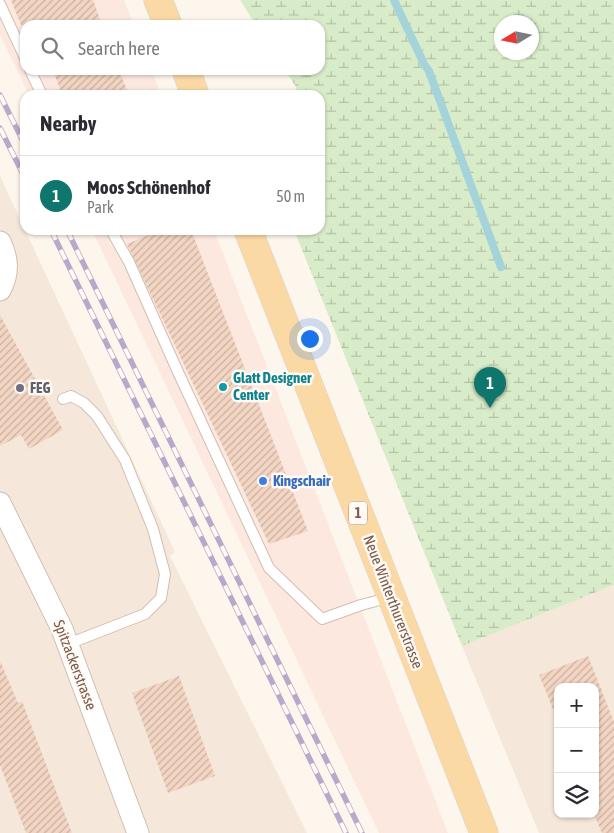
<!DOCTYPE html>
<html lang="en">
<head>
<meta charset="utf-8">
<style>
	body { margin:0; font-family:"Asap Condensed",sans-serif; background:#f7f7f7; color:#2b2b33 }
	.controls { position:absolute; right:15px; bottom:15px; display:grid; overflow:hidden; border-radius:10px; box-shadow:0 1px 4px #0004 }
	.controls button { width:45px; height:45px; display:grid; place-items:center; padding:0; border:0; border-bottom:1px solid #e1e1e2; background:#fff; color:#2b2b33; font:25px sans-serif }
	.compass { position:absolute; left:494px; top:15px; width:45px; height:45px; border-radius:50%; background:#fff; box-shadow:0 1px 4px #0004; rotate:260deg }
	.you { position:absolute; left:309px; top:338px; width:18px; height:18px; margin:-12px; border:4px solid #fff; border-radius:50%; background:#1a73e8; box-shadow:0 0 0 8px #1a73e833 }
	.badge { display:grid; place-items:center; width:32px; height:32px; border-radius:50%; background:#0f766e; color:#fff; font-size:16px; font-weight:700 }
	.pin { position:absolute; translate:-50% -41px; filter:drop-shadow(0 1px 2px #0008) }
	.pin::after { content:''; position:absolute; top:26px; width:18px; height:15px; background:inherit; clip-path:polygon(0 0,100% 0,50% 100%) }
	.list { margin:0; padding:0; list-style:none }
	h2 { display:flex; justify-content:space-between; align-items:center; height:65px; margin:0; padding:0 20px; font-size:21px }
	h2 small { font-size:16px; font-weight:400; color:#7c7c81 }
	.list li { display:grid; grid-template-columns:32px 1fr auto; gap:15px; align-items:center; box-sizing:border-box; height:80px; padding:0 20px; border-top:1px solid #e1e1e2 }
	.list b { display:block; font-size:19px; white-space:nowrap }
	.list p { margin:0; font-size:16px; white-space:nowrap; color:#7c7c81 }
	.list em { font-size:16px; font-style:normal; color:#7c7c81 }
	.icon { flex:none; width:28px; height:28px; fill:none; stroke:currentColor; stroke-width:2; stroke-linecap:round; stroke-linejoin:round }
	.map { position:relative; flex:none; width:614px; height:833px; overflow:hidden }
	.search { position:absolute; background:#fff; box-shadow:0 1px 4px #0004; left:20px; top:20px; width:305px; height:55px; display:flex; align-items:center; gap:12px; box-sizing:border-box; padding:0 18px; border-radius:15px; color:#7c7c81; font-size:19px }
	.panel { position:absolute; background:#fff; box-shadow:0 1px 4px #0004; left:20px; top:90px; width:305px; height:145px; border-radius:15px }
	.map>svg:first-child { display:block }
	.residential { fill:#f5e8da; fill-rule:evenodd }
	.commercial { fill:#fde8e0 }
	.wetland { fill:url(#wetland-marsh); fill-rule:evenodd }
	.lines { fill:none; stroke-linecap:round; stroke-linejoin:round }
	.stream { stroke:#a5d3da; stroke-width:8 }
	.building { fill:url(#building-hatch) }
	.lane-casing { stroke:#d1beb0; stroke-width:12 }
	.street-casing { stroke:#d1beb0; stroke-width:23 }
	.primary-casing { stroke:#dad1cd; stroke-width:29 }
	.lane { stroke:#fff; stroke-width:10 }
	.street { stroke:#fff; stroke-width:21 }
	.primary { stroke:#fbd9a5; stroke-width:28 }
	.rail-casing { stroke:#b9a8c9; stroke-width:5.5 }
	.rail { stroke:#fffaf3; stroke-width:4; stroke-dasharray:11; stroke-linecap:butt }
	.culture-dot { fill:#0f9aa8; stroke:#fffaf3; stroke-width:2 }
	.worship-dot { fill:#6b7280; stroke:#fffaf3; stroke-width:2 }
	.shop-dot { fill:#3f7fe0; stroke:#fffaf3; stroke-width:2 }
	.labels { text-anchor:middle; stroke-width:5; stroke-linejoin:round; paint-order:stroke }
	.shield { fill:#fffaf3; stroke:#a28b7f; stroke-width:1 }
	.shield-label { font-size:14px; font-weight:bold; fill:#7a5c4d }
	.culture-label { font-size:15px; font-weight:bold; fill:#0d838f; stroke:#fffaf3; text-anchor:start }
	.worship-label { font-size:15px; font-weight:bold; fill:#5b616d; stroke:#fffaf3; text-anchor:start }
	.shop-label { font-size:15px; font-weight:bold; fill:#366cbe; stroke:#fffaf3; text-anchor:start }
	.street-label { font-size:15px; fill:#7a5c4d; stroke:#fffaf3 }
</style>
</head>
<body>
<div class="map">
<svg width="614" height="833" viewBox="0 0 614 833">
	<defs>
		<pattern id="wetland-marsh" width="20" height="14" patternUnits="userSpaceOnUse" patternTransform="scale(1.25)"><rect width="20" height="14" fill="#d8ecc9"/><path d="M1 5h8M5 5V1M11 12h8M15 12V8" fill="none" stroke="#b4c2a5"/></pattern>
		<pattern id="building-hatch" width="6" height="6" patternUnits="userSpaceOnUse" patternTransform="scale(1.25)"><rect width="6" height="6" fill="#f3d5c3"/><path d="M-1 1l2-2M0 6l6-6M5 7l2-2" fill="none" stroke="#cab0a1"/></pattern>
	</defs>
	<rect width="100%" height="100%" fill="#fdf6ec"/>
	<!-- residential -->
	<path class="residential" d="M0,176L175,552L170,556L307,833H0Z
		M614,585V833H539L462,646ZM558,687H595V814H558Z"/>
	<!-- commercial -->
	<path class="commercial" d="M0,0H124L134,25H25V70H152L161,95H29L0,35Z
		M92,230H214L448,833H379Z"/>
	<!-- wetland -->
	<path class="wetland" d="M240,0H614V585L462,646L294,230H320V95H296V87L285,70H320V25H256ZM502,22H532V52H502Z"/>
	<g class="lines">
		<!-- stream -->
		<path class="stream" d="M394,0L424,64L429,71L501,267"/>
	</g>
	<!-- building -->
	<path class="building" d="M11,0H93L102,25H21Z
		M53,70H119L129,95H62Z
		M161,230H191L308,531L269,544L127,244Z
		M0,315L63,430L29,449L21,435L0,446Z
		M588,656L614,722V833H602L594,814L595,687H558V721L539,675Z
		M0,661L18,703L22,701L72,833H26L0,765Z
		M179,676L215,776L168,793L132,693Z"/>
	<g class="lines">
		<!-- lane casing -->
		<g class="lane-casing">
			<path id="lane" d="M0,4L25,58
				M30,70L42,95
				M111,230L129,262L178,372L269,568L322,619L361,605L391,597
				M63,399L71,396L84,403L97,416L125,460L153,529L165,574L161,598L145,614L68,644"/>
		</g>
		<!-- street casing -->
		<g class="street-casing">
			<path id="street" d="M0,242C8,258 9,274 0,290
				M0,503L62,629L138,833"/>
		</g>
		<!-- primary casing -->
		<g class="primary-casing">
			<path id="primary" d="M158,0L168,25
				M186,70L195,95
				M248,230L484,833"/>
		</g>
		<!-- lane -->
		<use href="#lane" class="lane"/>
		<!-- street -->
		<use href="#street" class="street"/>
		<!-- primary -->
		<use href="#primary" class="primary"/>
		<!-- rail casing -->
		<g class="rail-casing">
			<path id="rail" d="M0,95L25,145
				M0,128L25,178
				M51,230L346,833
				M67,230L362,833"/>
		</g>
		<!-- rail -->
		<use href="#rail" class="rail"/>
	</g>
	<!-- markers -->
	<circle class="culture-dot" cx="223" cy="387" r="5"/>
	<circle class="worship-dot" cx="20" cy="388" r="5"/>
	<circle class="shop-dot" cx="263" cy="481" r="5"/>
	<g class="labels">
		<!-- shield labels -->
		<rect class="shield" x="349" y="501.5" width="18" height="23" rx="4"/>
		<g class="shield-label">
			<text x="358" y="518">1</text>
		</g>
		<!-- culture labels -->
		<g class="culture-label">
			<text x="233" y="383">Glatt Designer<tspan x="233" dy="17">Center</tspan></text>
		</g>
		<!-- worship labels -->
		<g class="worship-label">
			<text x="30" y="393">FEG</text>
		</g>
		<!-- shop labels -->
		<g class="shop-label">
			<text x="273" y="486">Kingschair</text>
		</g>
		<!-- street labels -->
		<g class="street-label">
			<text transform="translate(393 602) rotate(69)" y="5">Neue Winterthurerstrasse</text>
			<text transform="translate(75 665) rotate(69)" y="5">Spitzackerstrasse</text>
		</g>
	</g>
</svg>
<div class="controls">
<button>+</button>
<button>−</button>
<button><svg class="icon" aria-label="layers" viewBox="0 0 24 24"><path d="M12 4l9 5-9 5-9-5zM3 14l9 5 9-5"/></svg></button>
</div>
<svg class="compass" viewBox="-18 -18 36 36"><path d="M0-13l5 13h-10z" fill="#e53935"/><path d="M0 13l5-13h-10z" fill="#7c7c81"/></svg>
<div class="you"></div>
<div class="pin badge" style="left:490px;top:408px">1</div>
<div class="search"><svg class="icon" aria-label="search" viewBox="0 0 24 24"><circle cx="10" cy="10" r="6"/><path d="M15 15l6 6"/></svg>Search here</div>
<section class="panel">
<h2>Nearby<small></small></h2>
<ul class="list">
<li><span class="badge">1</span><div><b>Moos Schönenhof</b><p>Park</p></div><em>50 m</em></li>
</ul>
</section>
</div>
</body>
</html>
